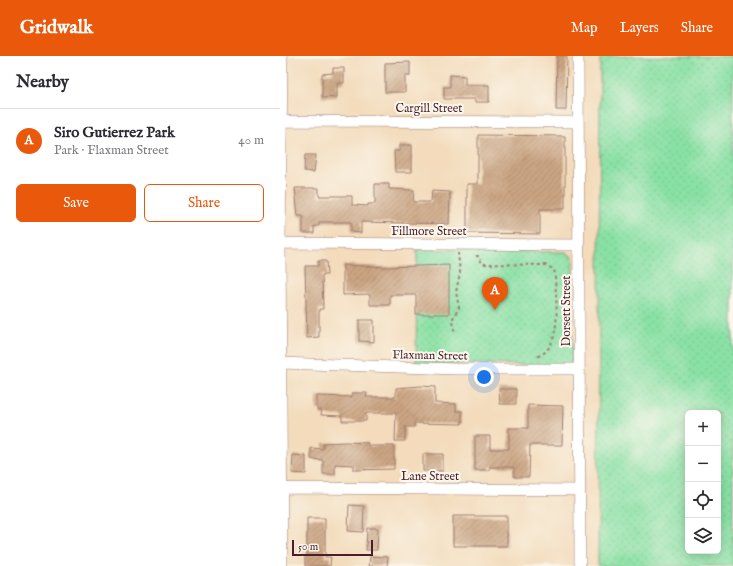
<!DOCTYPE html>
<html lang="en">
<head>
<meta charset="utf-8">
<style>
	body { margin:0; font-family:"IM FELL English",serif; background:#f2f2f3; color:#2b2b33 }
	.controls { position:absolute; right:12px; bottom:12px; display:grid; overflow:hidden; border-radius:6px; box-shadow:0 2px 10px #0003 }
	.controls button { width:36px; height:36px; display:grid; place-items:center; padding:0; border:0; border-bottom:1px solid #e1e1e2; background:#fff; color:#2b2b33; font:20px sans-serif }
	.scale { position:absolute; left:12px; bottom:10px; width:81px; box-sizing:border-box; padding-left:4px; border:2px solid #4a1f2b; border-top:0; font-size:11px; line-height:14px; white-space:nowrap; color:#4a1f2b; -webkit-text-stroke:3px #fbf7ec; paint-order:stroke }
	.you { position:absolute; left:204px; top:321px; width:14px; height:14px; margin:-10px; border:3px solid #fff; border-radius:50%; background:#1a73e8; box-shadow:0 0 0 6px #1a73e833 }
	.badge { display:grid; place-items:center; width:26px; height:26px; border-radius:50%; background:#ea580c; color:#fff; font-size:13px; font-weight:700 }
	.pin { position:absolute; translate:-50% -33px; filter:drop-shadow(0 1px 2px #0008) }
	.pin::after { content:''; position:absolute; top:21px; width:14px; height:12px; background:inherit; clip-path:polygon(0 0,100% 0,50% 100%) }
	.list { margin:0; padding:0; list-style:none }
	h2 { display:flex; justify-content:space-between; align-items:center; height:52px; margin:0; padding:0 16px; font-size:17px }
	h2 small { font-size:13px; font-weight:400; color:#7c7c81 }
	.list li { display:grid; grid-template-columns:26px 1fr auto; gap:12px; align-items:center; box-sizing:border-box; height:64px; padding:0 16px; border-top:1px solid #e1e1e2 }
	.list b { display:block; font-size:15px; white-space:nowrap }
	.list p { margin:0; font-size:13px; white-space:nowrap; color:#7c7c81 }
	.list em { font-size:13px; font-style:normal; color:#7c7c81 }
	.actions { display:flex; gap:8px; padding:12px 16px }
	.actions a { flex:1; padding:9px 0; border:1px solid #ea580c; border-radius:6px; text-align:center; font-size:14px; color:#ea580c }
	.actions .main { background:#ea580c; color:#fff }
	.icon { flex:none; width:22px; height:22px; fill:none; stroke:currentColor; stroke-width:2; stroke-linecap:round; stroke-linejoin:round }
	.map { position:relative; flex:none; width:453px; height:510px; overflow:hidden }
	header { display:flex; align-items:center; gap:24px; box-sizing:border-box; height:56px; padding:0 20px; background:#ea580c; color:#fff }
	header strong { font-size:19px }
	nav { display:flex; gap:22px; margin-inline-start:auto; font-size:14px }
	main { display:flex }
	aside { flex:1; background:#fff }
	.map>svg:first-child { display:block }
	.grass { fill:url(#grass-dots); stroke:#6a8068; fill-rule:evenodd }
	.building { fill:url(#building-hatch) }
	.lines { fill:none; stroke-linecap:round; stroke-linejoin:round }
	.street-casing { stroke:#9e7d73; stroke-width:12 }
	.path { stroke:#9e7d73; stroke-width:2; stroke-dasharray:3 3; stroke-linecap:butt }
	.street { stroke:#fff; stroke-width:11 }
	.labels { text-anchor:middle; stroke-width:4; stroke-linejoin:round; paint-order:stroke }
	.street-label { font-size:12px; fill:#4a1f2b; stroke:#fbf7ec }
</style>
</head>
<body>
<header>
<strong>Gridwalk</strong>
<nav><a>Map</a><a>Layers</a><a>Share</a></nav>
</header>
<main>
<aside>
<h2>Nearby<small></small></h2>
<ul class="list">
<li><span class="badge">A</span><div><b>Siro Gutierrez Park</b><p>Park · Flaxman Street</p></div><em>40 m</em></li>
</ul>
<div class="actions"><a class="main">Save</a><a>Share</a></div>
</aside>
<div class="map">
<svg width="453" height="510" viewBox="0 0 453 510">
	<defs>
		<pattern id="grass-dots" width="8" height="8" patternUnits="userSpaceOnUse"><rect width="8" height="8" fill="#89e1a5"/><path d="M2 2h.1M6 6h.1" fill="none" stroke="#78c18e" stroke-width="1.8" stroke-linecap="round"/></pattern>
		<pattern id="building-hatch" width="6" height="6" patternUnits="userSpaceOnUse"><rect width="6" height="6" fill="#cba583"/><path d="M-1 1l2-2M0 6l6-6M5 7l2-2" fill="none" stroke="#a7866b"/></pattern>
	</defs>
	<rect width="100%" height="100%" fill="#fbf7ec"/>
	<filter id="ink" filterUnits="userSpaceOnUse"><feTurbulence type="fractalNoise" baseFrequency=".025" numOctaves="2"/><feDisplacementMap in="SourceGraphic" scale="8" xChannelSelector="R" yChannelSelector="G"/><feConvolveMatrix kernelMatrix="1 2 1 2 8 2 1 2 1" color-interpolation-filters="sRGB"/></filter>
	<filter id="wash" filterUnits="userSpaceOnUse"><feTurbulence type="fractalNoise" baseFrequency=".012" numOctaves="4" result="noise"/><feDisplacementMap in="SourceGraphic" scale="16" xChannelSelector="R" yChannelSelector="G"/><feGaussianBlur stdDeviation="0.9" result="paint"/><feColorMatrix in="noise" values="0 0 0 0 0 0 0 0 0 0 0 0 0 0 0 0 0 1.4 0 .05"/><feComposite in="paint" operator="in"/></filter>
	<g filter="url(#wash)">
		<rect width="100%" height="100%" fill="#f3dbbb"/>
		<!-- grass -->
		<path class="grass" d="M320,0H453V510H318ZM408,357H438V495H408Z
			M137,193L286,196L293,201L292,309L136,308Z"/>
		<g id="blocks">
			<!-- building -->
			<path class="building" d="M277,0H287L286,54H276Z
				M130,6V20H125V36H105V7Z
				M53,12H64V27H57V41L42,42V18L53,17Z
				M170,19L185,20V29H209V46H195V43H164V31H170Z
				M198,79L285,80V153H260V178L187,177V128H198Z
				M120,89H132V116H115L114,95H120Z
				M25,99H36L34,116L24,115Z
				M95,128H109V133L134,134L133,146H151L152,135L170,136L169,168L81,166V177L71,176V166H39V170H34V177H23V160H18L15,132H39V140H72V149L88,150V148H95Z
				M38,205H46L47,219H42L43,253H39V281L27,282L25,210H38Z
				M63,209L106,211L169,209V258H136V239H110V249H90V238L63,239Z
				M79,264H94V286L79,285Z
				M141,330L155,331V347L176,348V355H182V368L134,367V371H125V385H115L116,357H86V365H62V360L41,359L42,354H37V340L72,341V337H87L86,341H116V332Z
				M219,333H236V348H220Z
				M248,349L283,350L282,389H250L249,421H234V411H210V414H195V380H210V393H229V372H248Z
				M66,386L88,387V390H114V413L74,414V409L55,408V418H43V404L31,403V392L43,393V387Z
				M143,398H163V415H143Z
				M13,399L26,400V418L12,417Z
				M69,449L84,450L83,476L68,475Z
				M173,460H227V490H173Z
				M27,462H45V501H51L50,510H25V500H27Z
				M87,472H98L97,494H86Z
				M90,500L108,501L107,510H89Z"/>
		</g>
	</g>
	<g filter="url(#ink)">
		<use href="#blocks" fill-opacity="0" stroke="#9e7d73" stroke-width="1"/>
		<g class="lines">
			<!-- street casing -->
			<g class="street-casing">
				<path id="street" d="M298,0L300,510
					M0,65L298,66
					M0,187L298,189
					M0,307L177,313H299
					M0,432L300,434
					M2,510L0,187L2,0"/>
			</g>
			<!-- path -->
			<path class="path" d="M196,200H198L202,207L205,208L265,209L273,213L275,217C275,241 285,294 255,301
				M174,275L173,262L179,252L176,236L180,217L178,197"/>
			<!-- street -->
			<use href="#street" class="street"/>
		</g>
	</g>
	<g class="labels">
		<!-- street labels -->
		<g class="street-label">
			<text x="149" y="56">Cargill Street</text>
			<text x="149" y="179">Fillmore Street</text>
			<text transform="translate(286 255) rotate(-90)" y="4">Dorsett Street</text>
			<text transform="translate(150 299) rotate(1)" y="4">Flaxman Street</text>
			<text x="150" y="424">Lane Street</text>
		</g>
	</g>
</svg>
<div class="controls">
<button>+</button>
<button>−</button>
<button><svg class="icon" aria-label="locate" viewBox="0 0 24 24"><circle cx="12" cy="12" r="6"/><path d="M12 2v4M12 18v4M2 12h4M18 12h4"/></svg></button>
<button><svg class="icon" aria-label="layers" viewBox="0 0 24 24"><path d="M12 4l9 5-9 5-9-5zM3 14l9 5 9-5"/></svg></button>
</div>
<div class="scale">50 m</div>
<div class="you"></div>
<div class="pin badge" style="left:215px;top:254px">A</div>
</div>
</main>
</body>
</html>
